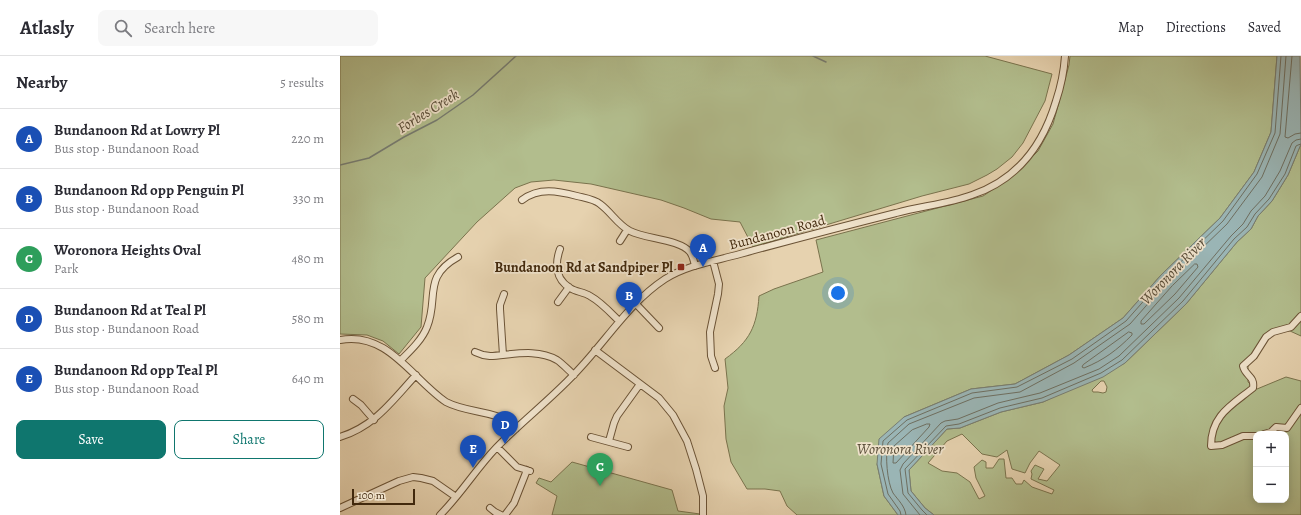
<!DOCTYPE html>
<html lang="en">
<head>
<meta charset="utf-8">
<style>
	body { margin:0; font-family:Alegreya,serif; background:#f7f7f7; color:#2b2b33 }
	.controls { position:absolute; right:12px; bottom:12px; display:grid; overflow:hidden; border-radius:8px; box-shadow:0 2px 10px #0003 }
	.controls button { width:36px; height:36px; display:grid; place-items:center; padding:0; border:0; border-bottom:1px solid #e1e1e2; background:#fff; color:#2b2b33; font:20px sans-serif }
	.scale { position:absolute; left:12px; bottom:10px; width:63px; box-sizing:border-box; padding-left:4px; border:2px solid #42290d; border-top:0; font-size:11px; line-height:14px; white-space:nowrap; color:#42290d; -webkit-text-stroke:3px #efe2cb; paint-order:stroke }
	.you { position:absolute; left:498px; top:237px; width:14px; height:14px; margin:-10px; border:3px solid #fff; border-radius:50%; background:#1a73e8; box-shadow:0 0 0 6px #1a73e833 }
	.badge { display:grid; place-items:center; width:26px; height:26px; border-radius:50%; background:#0f766e; color:#fff; font-size:13px; font-weight:700 }
	.pin { position:absolute; translate:-50% -33px; filter:drop-shadow(0 1px 2px #0008) }
	.pin::after { content:''; position:absolute; top:21px; width:14px; height:12px; background:inherit; clip-path:polygon(0 0,100% 0,50% 100%) }
	.list { margin:0; padding:0; list-style:none }
	h2 { display:flex; justify-content:space-between; align-items:center; height:52px; margin:0; padding:0 16px; font-size:17px }
	h2 small { font-size:13px; font-weight:400; color:#7c7c81 }
	.list li { display:grid; grid-template-columns:26px 1fr auto; gap:12px; align-items:center; box-sizing:border-box; height:60px; padding:0 16px; border-top:1px solid #e1e1e2 }
	.list b { display:block; font-size:15px; white-space:nowrap }
	.list p { margin:0; font-size:13px; white-space:nowrap; color:#7c7c81 }
	.list em { font-size:13px; font-style:normal; color:#7c7c81 }
	.actions { display:flex; gap:8px; padding:12px 16px }
	.actions a { flex:1; padding:9px 0; border:1px solid #0f766e; border-radius:8px; text-align:center; font-size:14px; color:#0f766e }
	.actions .main { background:#0f766e; color:#fff }
	.icon { flex:none; width:22px; height:22px; fill:none; stroke:currentColor; stroke-width:2; stroke-linecap:round; stroke-linejoin:round }
	.map { position:relative; flex:none; width:961px; height:459px; overflow:hidden }
	header { display:flex; align-items:center; gap:24px; box-sizing:border-box; height:56px; padding:0 20px; background:#fff; border-bottom:1px solid #e1e1e2 }
	header strong { font-size:19px }
	nav { display:flex; gap:22px; margin-inline-start:auto; font-size:14px }
	.search { width:280px; height:36px; background:#f7f7f7; display:flex; align-items:center; gap:10px; box-sizing:border-box; padding:0 14px; border-radius:8px; color:#7c7c81; font-size:15px }
	main { display:flex }
	aside { flex:1; background:#fff }
	.map>svg:first-child { display:block }
	.green { fill:#b2bd8d; stroke:#7a734d; fill-rule:evenodd }
	.water { fill:#9ab5b5; stroke:#777d72 }
	.lines { fill:none; stroke-linecap:round; stroke-linejoin:round }
	.shore { stroke:#6e6f61; stroke-width:1 }
	.stream { stroke:#777d72; stroke-width:1.5 }
	.minor-casing { stroke:#6b5336; stroke-width:8 }
	.minor { stroke:#efe2cb; stroke-width:6 }
	.poi-dot { fill:#8f2418; stroke:#efe2cb; stroke-width:1.5 }
	.labels { text-anchor:middle; stroke-width:3.5; stroke-linejoin:round; paint-order:stroke }
	.street-label { font-size:14px; fill:#42290d; stroke:#efe2cb }
	.poi-label { font-size:14px; font-weight:bold; fill:#42290d; stroke:#efe2cb; text-anchor:end }
	.water-label { font-size:15px; font-style:italic; fill:#584c37; stroke:#efe2cb }
</style>
</head>
<body>
<header>
<strong>Atlasly</strong>
<div class="search"><svg class="icon" aria-label="search" viewBox="0 0 24 24"><circle cx="10" cy="10" r="6"/><path d="M15 15l6 6"/></svg>Search here</div>
<nav><a>Map</a><a>Directions</a><a>Saved</a></nav>
</header>
<main>
<aside>
<h2>Nearby<small>5 results</small></h2>
<ul class="list">
<li><span class="badge" style="background:#1a4fb4">A</span><div><b>Bundanoon Rd at Lowry Pl</b><p>Bus stop · Bundanoon Road</p></div><em>220 m</em></li>
<li><span class="badge" style="background:#1a4fb4">B</span><div><b>Bundanoon Rd opp Penguin Pl</b><p>Bus stop · Bundanoon Road</p></div><em>330 m</em></li>
<li><span class="badge" style="background:#2e9e5b">C</span><div><b>Woronora Heights Oval</b><p>Park</p></div><em>480 m</em></li>
<li><span class="badge" style="background:#1a4fb4">D</span><div><b>Bundanoon Rd at Teal Pl</b><p>Bus stop · Bundanoon Road</p></div><em>580 m</em></li>
<li><span class="badge" style="background:#1a4fb4">E</span><div><b>Bundanoon Rd opp Teal Pl</b><p>Bus stop · Bundanoon Road</p></div><em>640 m</em></li>
</ul>
<div class="actions"><a class="main">Save</a><a>Share</a></div>
</aside>
<div class="map">
<svg width="961" height="459" viewBox="0 0 961 459">
	<rect width="100%" height="100%" fill="#e6d2af"/>
	<filter id="stains"><feTurbulence type="fractalNoise" baseFrequency=".005" numOctaves="4"/><feColorMatrix values="0 0 0 0 .2 0 0 0 0 .09 0 0 0 0 .02 0 0 0 .5 -.17"/></filter>
	<radialGradient id="worn" r=".72"><stop offset=".6" stop-color="#630" stop-opacity="0"/><stop offset="1" stop-color="#630" stop-opacity=".3"/></radialGradient>
	<!-- green -->
	<path class="green" d="M0,0H645L712,18L705,45L683,87L672,101L657,113L647,119L629,128L582,140L413,191L400,166L371,163L344,152L321,144L251,128L214,124L191,126L175,132L137,166L85,222L81,271L59,298L43,285L27,279L0,278Z
		M730,0H937L931,76L914,116L880,162L821,219L783,262L729,299L675,328L631,333L564,361L537,408L544,440L558,459H457L447,450L440,435L425,433H407L391,406L386,383L384,350L388,332L385,303C410,285 417,270 419,240L434,233L483,216L476,184L643,140L673,120L698,95L713,68L729,9Z
		M961,88V280L950,275H931L921,285L908,310V326L917,333L946,321L961,325V459H594L585,452L571,435L569,414L607,373L620,372L661,356L703,346L785,307L846,248L897,186L911,173L918,160L932,145L948,119ZM761,325H764L767,331L766,336L763,337L758,336H753L752,334ZM622,378L642,398L657,401L667,394L672,413L685,417L690,407L699,395L720,409L707,425L698,423L704,413L695,409L691,415L692,418L691,423L714,434L712,438L692,431L684,424L682,428H676L672,422H666L664,403H659L653,412H646V406L642,404L634,411L636,422L645,440L639,443L630,426L617,417L602,415L588,407L607,385ZM916,378H946V444H916Z
		M232,406L332,434L338,455L360,458V459H212L217,440L196,427L199,422L211,426Z"/>
	<!-- water -->
	<path class="water" d="M937,0H960L961,88L948,119L932,145L918,160L911,173L897,186L846,248L785,307L763,321L703,346L661,356L620,372L607,373L569,414L571,435L585,452L594,459H558L544,440L537,408L539,383L564,361L631,333L675,328L729,299L783,262L821,219L880,162L914,116L931,76Z"/>
	<g class="lines">
		<!-- shore -->
		<path class="shore" d="M952,0L945,81L948,82L955,78L961,77
			M855,208H857L858,211L835,238L804,268H801V265L832,230Z
			M789,276L792,277V279C777,294 764,304 744,312L742,311L743,309Z
			M587,368H590L589,371L556,407H553L554,390L572,374Z
			M561,459L560,455L548,438L541,408L543,385L567,364L632,337L677,331L732,303L786,265L824,222L883,165L917,118L935,77L941,0
			M566,459C565,450 558,444 553,437C547,426 545,399 548,387L569,368L634,342L680,336L734,307L790,268L828,225L887,168L922,121L940,78L946,0
			M580,459L563,438L560,414L563,408L601,367L605,365L618,363L658,347L700,337L759,313L779,300L839,242L891,180L903,168L911,155L925,140L940,115L952,87L956,84L961,83
			M587,459L582,454L568,437L565,413L606,370L619,368L660,352L702,342L761,317L782,304L843,245L894,183L907,171L915,158L929,143L945,118L956,90L958,89L961,88"/>
		<!-- stream -->
		<path class="stream" d="M473,0L486,6
			M0,109L29,102L64,81L97,64L133,39L176,0"/>
		<!-- minor casing -->
		<g class="minor-casing">
			<path id="minor" d="M182,144C199,131 218,135 237,140C245,142 254,143 260,148C271,156 278,169 290,175C305,183 339,183 350,196C353,200 354,205 355,210
				M280,185L287,174
				M220,193C215,207 215,223 230,232C236,236 244,236 250,240C261,246 270,256 279,265
				M373,205L379,228L378,238L370,276L371,300L375,312
				M218,246L229,231
				M296,248L319,272
				M0,284C48,275 72,323 106,346C125,356 150,355 166,364C170,367 173,370 176,373
				M255,294L319,342L333,359L347,385L356,413L363,440V459
				M135,296L143,299L150,300C171,299 197,292 217,304C223,308 228,314 234,319
				M163,299L160,253V249L164,238
				M60,305C70,295 82,284 87,271C99,242 82,221 118,201
				M13,343L21,349L34,364
				M924,378L931,376L936,371L947,372L961,352
				M916,380H903L882,389L871,390C871,359 892,349 913,332C915,320 905,320 903,310L914,300L926,281L933,276L951,271L961,260
				M0,381C35,370 52,345 76,319
				M251,381L288,391
				M269,385L274,367L277,360L300,328
				M157,391L177,411L190,415
				M0,452L59,425L73,421L81,422L93,425L116,441
				M150,452L155,456L161,459
				M100,459C121,438 136,413 156,392C183,364 214,341 240,312C268,282 290,246 325,223C347,209 375,205 400,198C451,184 504,170 556,157C581,150 608,148 632,139C677,124 703,89 716,45C721,30 724,15 725,0
				M165,459L174,447L187,414"/>
		</g>
		<!-- minor -->
		<use href="#minor" class="minor"/>
	</g>
	<!-- markers -->
	<rect class="poi-dot" x="337" y="207" width="8" height="8" rx="2"/>
	<g class="labels">
		<!-- street labels -->
		<g class="street-label">
			<text transform="translate(437 176) rotate(-15)" y="5">Bundanoon Road</text>
		</g>
		<!-- poi labels -->
		<g class="poi-label">
			<text x="333" y="216">Bundanoon Rd at Sandpiper Pl</text>
		</g>
		<!-- water labels -->
		<g class="water-label">
			<text transform="translate(88 55) rotate(-32)" y="5">Forbes Creek</text>
			<text transform="translate(833 215) rotate(-46)" y="5">Woronora River</text>
			<text x="560" y="398">Woronora River</text>
		</g>
	</g>
	<rect width="100%" height="100%" filter="url(#stains)"/>
	<rect width="100%" height="100%" fill="url(#worn)"/>
</svg>
<div class="controls">
<button>+</button>
<button>−</button>
</div>
<div class="scale">100 m</div>
<div class="you"></div>
<div class="pin badge" style="left:363px;top:211px;background:#1a4fb4">A</div>
<div class="pin badge" style="left:289px;top:259px;background:#1a4fb4">B</div>
<div class="pin badge" style="left:260px;top:430px;background:#2e9e5b">C</div>
<div class="pin badge" style="left:165px;top:388px;background:#1a4fb4">D</div>
<div class="pin badge" style="left:133px;top:412px;background:#1a4fb4">E</div>
</div>
</main>
</body>
</html>
